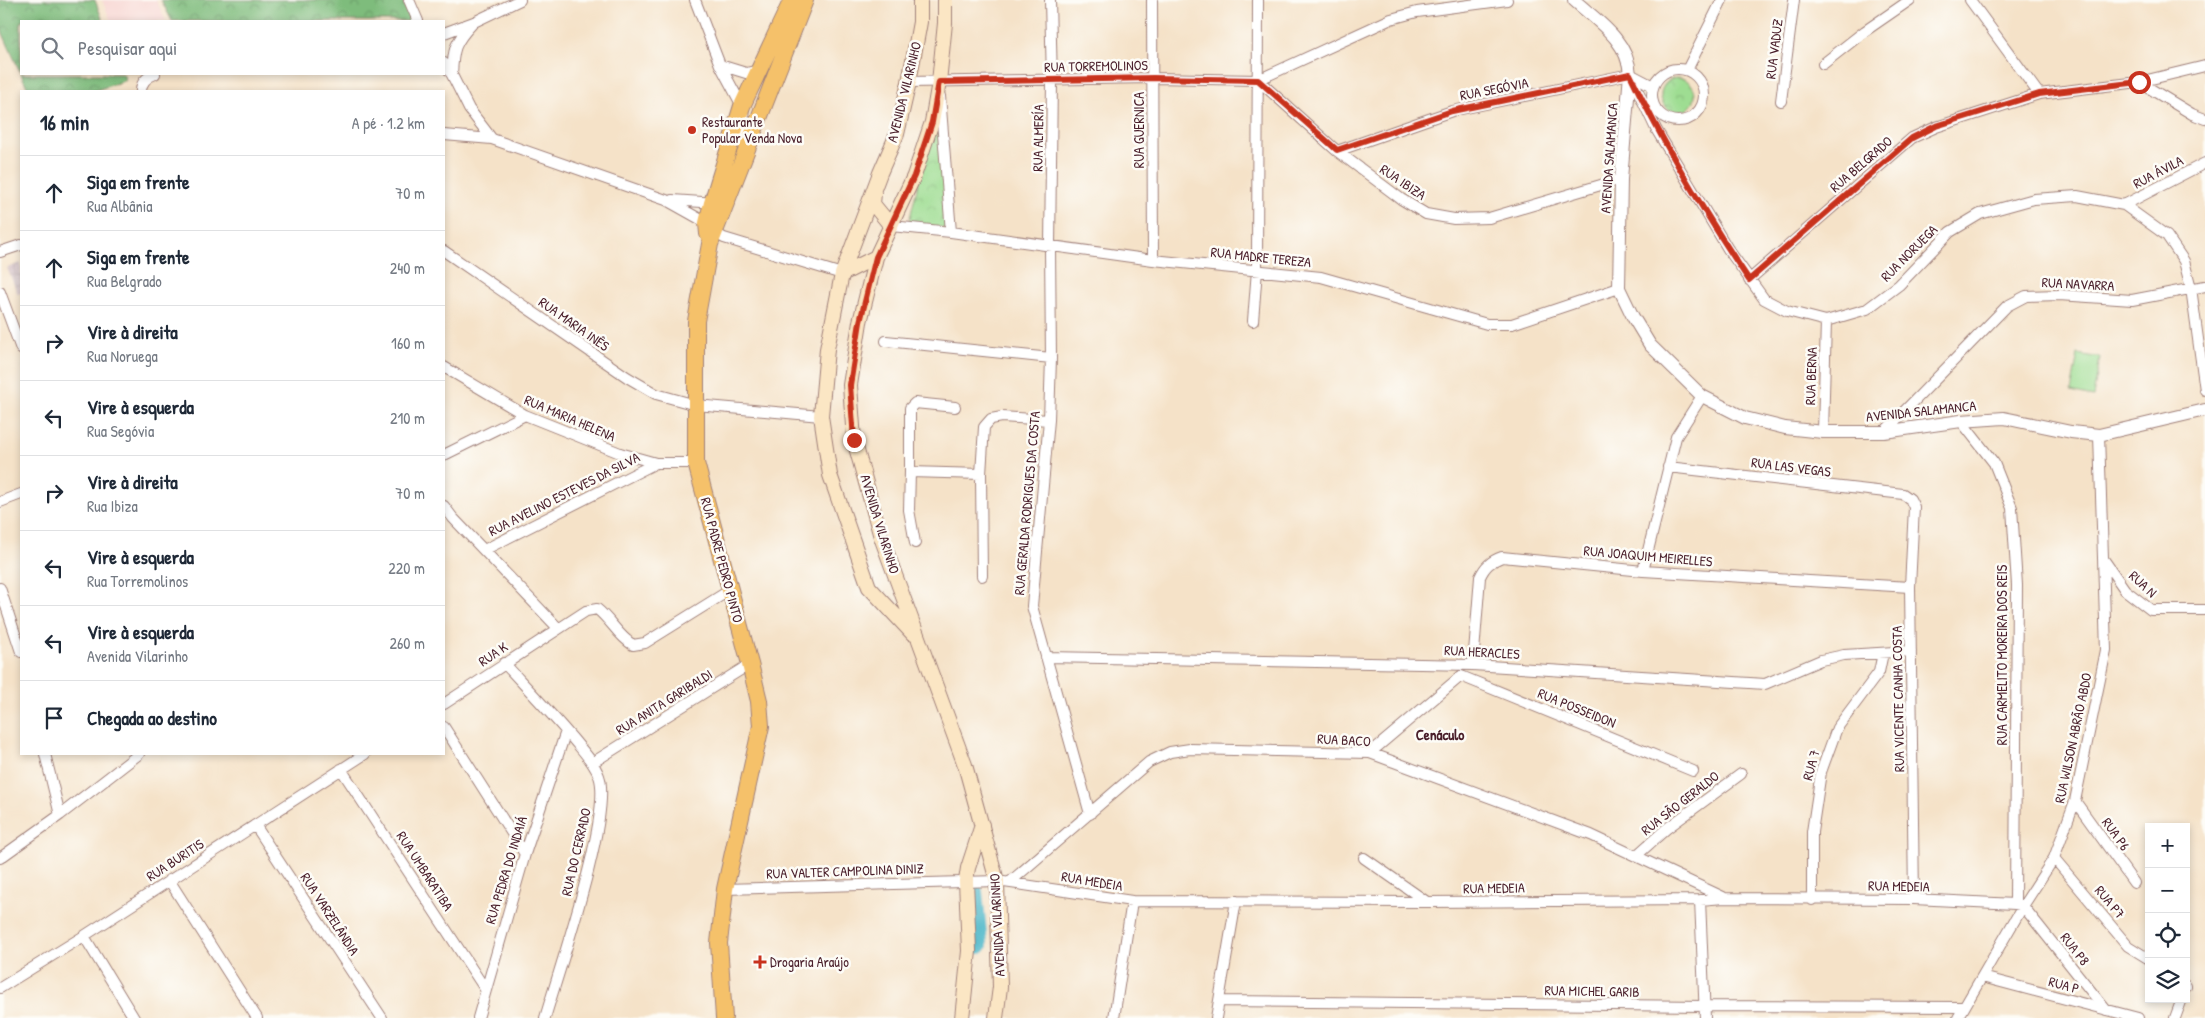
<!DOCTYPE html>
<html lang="pt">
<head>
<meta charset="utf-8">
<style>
	body { margin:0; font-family:"Patrick Hand",sans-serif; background:#f6f6f7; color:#1f2937 }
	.controls { position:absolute; right:15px; bottom:15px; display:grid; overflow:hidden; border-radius:0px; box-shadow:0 2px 8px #0003 }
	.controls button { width:45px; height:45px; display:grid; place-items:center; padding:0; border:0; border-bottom:1px solid #e0e1e3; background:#fff; color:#1f2937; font:25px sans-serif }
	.stop { position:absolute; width:15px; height:15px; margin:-11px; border:4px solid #c8321e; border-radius:50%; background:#fff }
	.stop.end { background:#c8321e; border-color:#fff; box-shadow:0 1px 5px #0008 }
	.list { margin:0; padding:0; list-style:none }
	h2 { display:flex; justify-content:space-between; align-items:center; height:65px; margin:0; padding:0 20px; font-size:21px }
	h2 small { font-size:16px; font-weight:400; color:#747a83 }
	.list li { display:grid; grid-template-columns:32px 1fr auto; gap:15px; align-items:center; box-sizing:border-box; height:75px; padding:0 20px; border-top:1px solid #e0e1e3 }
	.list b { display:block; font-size:19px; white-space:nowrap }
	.list p { margin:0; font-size:16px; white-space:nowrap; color:#747a83 }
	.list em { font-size:16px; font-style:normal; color:#747a83 }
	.icon { flex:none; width:28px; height:28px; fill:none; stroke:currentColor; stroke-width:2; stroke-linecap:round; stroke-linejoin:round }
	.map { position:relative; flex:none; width:2205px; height:1018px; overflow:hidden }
	.search { position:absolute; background:#fff; box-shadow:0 2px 8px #0003; left:20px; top:20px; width:425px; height:55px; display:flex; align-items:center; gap:12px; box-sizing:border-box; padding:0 18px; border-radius:0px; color:#747a83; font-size:19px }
	.panel { position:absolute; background:#fff; box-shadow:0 2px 8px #0003; left:20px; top:90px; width:425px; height:665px; border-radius:0px }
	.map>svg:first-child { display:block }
	.built { fill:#f7d0cd }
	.industrial { fill:url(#industrial-grid) }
	.forest { fill:url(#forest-crowns); stroke:#646e54 }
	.park { fill:url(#park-crowns); stroke:#747e5e }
	.pitch { fill:#9edd92; stroke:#747e5e }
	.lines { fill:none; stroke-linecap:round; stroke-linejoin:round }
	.river { stroke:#4bb6c8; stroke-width:18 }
	.minor-casing { stroke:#a0807a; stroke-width:12 }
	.tertiary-casing { stroke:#a0807a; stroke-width:14 }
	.secondary-casing { stroke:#a0807a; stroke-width:16 }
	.trunk-casing { stroke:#a0807a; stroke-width:18 }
	.minor { stroke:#fff; stroke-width:10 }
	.tertiary { stroke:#fff; stroke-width:12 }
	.secondary { stroke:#fbe6c4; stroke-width:14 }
	.trunk { stroke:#f5c16b; stroke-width:16 }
	.route { stroke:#c8321e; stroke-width:6 }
	.poi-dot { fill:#c8321e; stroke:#fdfcf7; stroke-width:2 }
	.labels { text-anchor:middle; stroke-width:5; stroke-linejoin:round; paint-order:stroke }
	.street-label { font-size:14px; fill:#4a1f2b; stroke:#fdfcf7 }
	.poi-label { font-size:14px; fill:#4a1f2b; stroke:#fdfcf7; text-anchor:start }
	.neighbourhood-label { font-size:15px; font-weight:bold; fill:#4a1f2b; stroke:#fdfcf7 }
</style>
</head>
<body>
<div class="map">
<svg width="2205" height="1018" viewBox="0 0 2205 1018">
	<defs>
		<pattern id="industrial-grid" width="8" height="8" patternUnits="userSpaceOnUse" patternTransform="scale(1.25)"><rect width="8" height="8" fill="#d2bec3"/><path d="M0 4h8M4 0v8" fill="none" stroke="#b6a3a8"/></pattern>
		<pattern id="forest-crowns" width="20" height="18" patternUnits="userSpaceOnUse" patternTransform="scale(1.25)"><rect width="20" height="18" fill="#7ebc7c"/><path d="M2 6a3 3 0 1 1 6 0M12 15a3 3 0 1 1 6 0" fill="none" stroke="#699866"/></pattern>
		<pattern id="park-crowns" width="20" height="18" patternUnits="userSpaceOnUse" patternTransform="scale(1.25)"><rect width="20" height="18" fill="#9edd92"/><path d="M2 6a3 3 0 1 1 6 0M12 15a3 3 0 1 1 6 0" fill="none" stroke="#8abd7e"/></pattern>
	</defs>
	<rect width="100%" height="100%" fill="#fdfcf7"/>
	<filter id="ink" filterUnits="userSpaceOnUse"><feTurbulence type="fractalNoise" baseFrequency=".02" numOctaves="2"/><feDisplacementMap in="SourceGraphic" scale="10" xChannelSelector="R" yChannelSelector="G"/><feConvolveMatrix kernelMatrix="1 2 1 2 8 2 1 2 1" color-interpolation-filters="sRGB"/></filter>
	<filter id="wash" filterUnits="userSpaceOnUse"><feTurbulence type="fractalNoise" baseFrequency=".0096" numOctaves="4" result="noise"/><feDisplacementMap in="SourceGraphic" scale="20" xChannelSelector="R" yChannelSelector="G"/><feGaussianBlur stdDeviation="1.12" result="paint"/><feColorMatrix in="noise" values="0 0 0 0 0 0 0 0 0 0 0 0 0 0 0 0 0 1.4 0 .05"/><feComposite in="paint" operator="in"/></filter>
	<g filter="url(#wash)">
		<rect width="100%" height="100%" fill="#f5e2c8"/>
		<!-- built -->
		<path class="built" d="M102,0H156L166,21H111Z"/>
		<!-- industrial -->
		<path class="industrial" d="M21,263V293L18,294L7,268Z"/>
		<!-- forest -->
		<path class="forest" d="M0,0H95L103,21H21V74L0,27Z
			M161,0H402L412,21H172Z
			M21,74H123L126,80L94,91H29Z"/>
		<!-- park -->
		<path class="park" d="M1661 95a17 17 0 1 1 34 0a17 17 0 1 1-34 0Z
			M939,96L948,229L909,222Z"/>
		<!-- pitch -->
		<path class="pitch" d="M2078,354L2100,358L2093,397L2071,392Z"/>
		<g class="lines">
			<!-- river -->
			<path class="river" d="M974,892L979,945"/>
		</g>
	</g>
	<g filter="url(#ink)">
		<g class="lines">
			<!-- minor casing -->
			<g class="minor-casing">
				<path id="minor" d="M409,0L418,21
					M695,0L720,65L742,106L745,124L744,146
					M1050,0L1052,81L1050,246L1051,358L1049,420L1032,606L1090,814
					M1152,0L1153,260
					M1970,0L2039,94
					M444,33L474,22L520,0
					M444,63L452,75L469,109L492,139
					M1823,64L1865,31L1910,0
					M720,65L746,73L759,70
					M1652 95a26 26 0 1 1 52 0a26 26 0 1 1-52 0Z
					M1687,70L1722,0
					M1630,74L1656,129L1728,249L1764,299L1787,311L1826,321L1867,309L1899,285L1950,232L1980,214L2034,199L2077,196L2124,205L2167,236L2184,261L2191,288L2205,390
					M1630,74L1653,86
					M452,75C453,50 454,43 472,24
					M1258,80L1337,151L1401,199L1426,214L1454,219L1489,218L1621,179
					M909,82L1153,78L1258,80L1391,19L1417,12L1507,0
					M2139,82L2192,114L2205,119
					M141,91C141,82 147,77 155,74
					M940,96L951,232
					M1781,101L1794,0
					M444,135L492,139L666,200L707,223L715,233L724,238L842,274
					M1337,151L1452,111L1630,74
					M672,200L717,203
					M2124,205L2205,163
					M891,226L951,232L1153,260L1321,277L1487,324H1512L1619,288
					M444,251L627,377L656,394L696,405L821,416
					M0,252L21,245
					M1749,280L1912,138L1936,127L2039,94L2139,82L2205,66
					M0,292L21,349
					M1253,321L1257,270L1258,0
					M886,341L1051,358
					M444,367L525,415L620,453L656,463H696
					M955,407L915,403L910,408V472L981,474
					M1961,421L1994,463L2012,508L2017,585L2015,904
					M1823,432L1826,321
					M1884,432L2007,306L2026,296L2059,295L2132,300L2205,286
					M444,455L525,415
					M1668,467L1903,494L1910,499L1914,507L1910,587L1914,899
					M910,472L909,510L915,543
					M0,502L21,494
					M444,506L453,518L558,628
					M484,550L656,463
					M2104,560L2125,590L2151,610H2205
					M1643,571L1676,437L1702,396
					M982,576L981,474L984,427L991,419L1002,417L1049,420
					M0,588L21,652
					M1046,657L1473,665L1765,684L1821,660L1844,655L1911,651
					M504,663C527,688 551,713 573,739C582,750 594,762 599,776C613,813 558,973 545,1018
					M1473,665L1480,577C1485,566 1491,561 1502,557L1643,571L1910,587
					M1461,676L1693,771
					M444,704L586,611L597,609C611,620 618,636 633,645L645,643L730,590
					M444,727L525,854
					M1370,753L1461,676
					M45,754L60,815
					M592,763L750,664
					M341,769L485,989
					M2075,801L2134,883
					M255,825L382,1018
					M1637,855L1666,829L1741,774
					M0,858L60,815L139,754
					M1364,858L1427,902
					M2054,858L2128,946L2149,959
					M169,880L257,1018
					M1010,882L1149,762L1170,752L1190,749L1370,753L1591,835L1723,897
					M725,889L997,881L1132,901L1427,902L1700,900L1724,898L1914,899L2015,904L2023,906L2106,1010
					M1700,900L1705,1018
					M1812,900V832L1821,772L1837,728L1879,672L1883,653
					M84,936L134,1018
					M1982,977L2138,1018
					M2186,986V987
					M0,988L84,936L365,754
					M1219,1001L1705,1006L1964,1007
					M478,1018L525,854L566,731
					M1114,1018L1132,901
					M1216,1018L1236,901
					M1958,1018L2023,906L2054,858L2075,801L2106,650L2099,435
					M2175,1018L2182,999"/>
			</g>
			<!-- tertiary casing -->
			<g class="tertiary-casing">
				<path id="tertiary" d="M1574,0C1597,21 1628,40 1630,74L1621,179L1619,288L1633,317L1650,345L1702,396L1745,418L1785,428L1823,432H1884L1961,421L2004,418L2071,432L2099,435L2205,410"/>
			</g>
			<!-- secondary casing -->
			<g class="secondary-casing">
				<path id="secondary" d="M945,0V23L939,82L932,122L914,176L876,257L860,322L850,385L854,440L881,537L965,765L997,881L1000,987L996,1018
					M874,193L873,204L891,226
					M842,274L876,257
					M913,634L869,587L830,475L821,416L827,349L842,274L880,173L897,134L909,82L920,22V0
					M962,1018L969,951L966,881L968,868L982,825"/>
			</g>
			<!-- trunk casing -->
			<g class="trunk-casing">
				<path id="trunk" d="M708,234L707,223L712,203L742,106L792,0
					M724,1018L719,943L725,889L761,726L759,701L750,664L696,463V321L710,244L805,0"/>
			</g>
			<!-- minor -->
			<use href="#minor" class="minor"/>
			<!-- tertiary -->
			<use href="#tertiary" class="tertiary"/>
			<!-- secondary -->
			<use href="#secondary" class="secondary"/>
			<!-- trunk -->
			<use href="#trunk" class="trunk"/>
		</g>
	</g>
	<g class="lines" filter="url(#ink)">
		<!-- route -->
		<path class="route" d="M854,440L850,385L860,322L876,257L914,176L932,122L939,82L1153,78L1258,80L1337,150L1452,111L1630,74C1664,146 1705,214 1749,280L1912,138L1936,126L2039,94L2139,82"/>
	</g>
	<!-- markers -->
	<g class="poi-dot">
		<circle cx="692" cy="130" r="5"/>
		<path d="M757.5 954.5h5v5h5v5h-5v5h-5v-5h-5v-5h5z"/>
	</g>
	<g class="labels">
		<!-- street labels -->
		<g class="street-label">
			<text transform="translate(1774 49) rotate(-83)" y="5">RUA VADUZ</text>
			<text transform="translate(1096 66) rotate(-1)" y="5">RUA TORREMOLINOS</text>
			<text transform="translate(1494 89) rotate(-11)" y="5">RUA SEGÓVIA</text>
			<text transform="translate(904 92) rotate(-76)" y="5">AVENIDA VILARINHO</text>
			<text transform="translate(1139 130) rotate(-90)" y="5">RUA GUERNICA</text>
			<text transform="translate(1038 138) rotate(-89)" y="5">RUA ALMERÍA</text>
			<text transform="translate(1609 158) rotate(-86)" y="5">AVENIDA SALAMANCA</text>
			<text transform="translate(1861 164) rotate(-41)" y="5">RUA BELGRADO</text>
			<text transform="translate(2158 172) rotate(-28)" y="5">RUA ÁVILA</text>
			<text transform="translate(1403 182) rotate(34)" y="5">RUA IBIZA</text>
			<text transform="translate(1909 253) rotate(-45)" y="5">RUA NORUEGA</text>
			<text transform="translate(1261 257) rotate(6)" y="5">RUA MADRE TEREZA</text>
			<text transform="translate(2078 284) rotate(3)" y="5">RUA NAVARRA</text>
			<text transform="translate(574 324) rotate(35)" y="5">RUA MARIA INÊS</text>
			<text transform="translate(1811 376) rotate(-88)" y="5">RUA BERNA</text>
			<text transform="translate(1921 411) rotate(-6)" y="5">AVENIDA SALAMANCA</text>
			<text transform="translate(570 418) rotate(23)" y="5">RUA MARIA HELENA</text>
			<text transform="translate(1791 467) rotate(7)" y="5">RUA LAS VEGAS</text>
			<text transform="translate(564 494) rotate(-27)" y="5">RUA AVELINO ESTEVES DA SILVA</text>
			<text transform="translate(1027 503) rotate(-85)" y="5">RUA GERALDA RODRIGUES DA COSTA</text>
			<text transform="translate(880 524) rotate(73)" y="5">AVENIDA VILARINHO</text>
			<text transform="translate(1648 556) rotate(5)" y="5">RUA JOAQUIM MEIRELLES</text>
			<text transform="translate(722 560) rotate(75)" y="5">RUA PADRE PEDRO PINTO</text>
			<text transform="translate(2143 584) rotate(43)" y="5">RUA N</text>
			<text transform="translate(1482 652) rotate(3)" y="5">RUA HERACLES</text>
			<text transform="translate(493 654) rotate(-34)" y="5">RUA K</text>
			<text transform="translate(2002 655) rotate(-90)" y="5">RUA CARMELITO MOREIRA DOS REIS</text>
			<text transform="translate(1898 699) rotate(-91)" y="5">RUA VICENTE CANHA COSTA</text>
			<text transform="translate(664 702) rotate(-32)" y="5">RUA ANITA GARIBALDI</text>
			<text transform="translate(1577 708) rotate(22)" y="5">RUA POSSEIDON</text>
			<text transform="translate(2073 738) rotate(-78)" y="5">RUA WILSON ABRÃO ABDO</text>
			<text transform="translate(1344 740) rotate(3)" y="5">RUA BACO</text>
			<text transform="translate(1811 765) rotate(-75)" y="5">RUA 7</text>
			<text transform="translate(1680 803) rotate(-38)" y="5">RUA SÃO GERALDO</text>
			<text transform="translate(2116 834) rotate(54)" y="5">RUA P6</text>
			<text transform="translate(576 852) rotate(-77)" y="5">RUA DO CERRADO</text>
			<text transform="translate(175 860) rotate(-33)" y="5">RUA BURITIS</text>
			<text transform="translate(506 870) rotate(-73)" y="5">RUA PEDRA DO INDAIÁ</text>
			<text transform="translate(425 871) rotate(57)" y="5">RUA UMBARATIBA</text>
			<text transform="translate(845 871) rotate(-2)" y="5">RUA VALTER CAMPOLINA DINIZ</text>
			<text transform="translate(1092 881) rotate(9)" y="5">RUA MEDEIA</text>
			<text transform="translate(1899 886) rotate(1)" y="5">RUA MEDEIA</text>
			<text transform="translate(1494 888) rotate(-1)" y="5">RUA MEDEIA</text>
			<text transform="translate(2110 902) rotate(50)" y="5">RUA P7</text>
			<text transform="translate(330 914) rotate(57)" y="5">RUA VARZELÂNDIA</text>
			<text transform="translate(997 925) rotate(-93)" y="5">AVENIDA VILARINHO</text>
			<text transform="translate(2075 949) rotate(52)" y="5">RUA P8</text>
			<text transform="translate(2064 985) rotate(15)" y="5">RUA P</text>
			<text transform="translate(1592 991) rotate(1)" y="5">RUA MICHEL GARIB</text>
		</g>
		<!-- poi labels -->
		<g class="poi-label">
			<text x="702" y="127">Restaurante<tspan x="702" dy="16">Popular Venda Nova</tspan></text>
			<text x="770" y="967">Drogaria Araújo</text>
		</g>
		<!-- neighbourhood labels -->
		<g class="neighbourhood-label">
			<text x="1440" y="740">Cenáculo</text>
		</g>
	</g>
</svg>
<div class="controls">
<button>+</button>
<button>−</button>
<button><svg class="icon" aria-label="locate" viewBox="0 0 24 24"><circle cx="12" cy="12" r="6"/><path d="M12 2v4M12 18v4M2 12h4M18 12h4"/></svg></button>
<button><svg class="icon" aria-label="layers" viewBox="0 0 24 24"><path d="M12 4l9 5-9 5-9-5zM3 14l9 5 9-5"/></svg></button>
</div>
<div class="stop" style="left:2139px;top:82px"></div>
<div class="stop end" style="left:854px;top:440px"></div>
<div class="search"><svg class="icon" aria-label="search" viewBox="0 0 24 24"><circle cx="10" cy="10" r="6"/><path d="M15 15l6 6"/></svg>Pesquisar aqui</div>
<section class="panel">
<h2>16 min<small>A pé · 1.2 km</small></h2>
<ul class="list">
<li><svg class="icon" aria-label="ahead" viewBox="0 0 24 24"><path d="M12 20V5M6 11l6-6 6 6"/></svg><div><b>Siga em frente</b><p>Rua Albânia</p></div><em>70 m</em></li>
<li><svg class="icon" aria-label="ahead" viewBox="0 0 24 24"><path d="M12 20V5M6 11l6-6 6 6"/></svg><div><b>Siga em frente</b><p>Rua Belgrado</p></div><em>240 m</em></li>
<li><svg class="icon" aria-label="right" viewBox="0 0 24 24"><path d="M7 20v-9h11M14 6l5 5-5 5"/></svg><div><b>Vire à direita</b><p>Rua Noruega</p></div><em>160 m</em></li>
<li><svg class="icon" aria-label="left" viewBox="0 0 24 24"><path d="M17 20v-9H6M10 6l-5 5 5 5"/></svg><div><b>Vire à esquerda</b><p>Rua Segóvia</p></div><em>210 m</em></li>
<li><svg class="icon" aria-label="right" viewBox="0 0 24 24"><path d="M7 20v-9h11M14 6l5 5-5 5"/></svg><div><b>Vire à direita</b><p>Rua Ibiza</p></div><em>70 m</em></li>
<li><svg class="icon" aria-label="left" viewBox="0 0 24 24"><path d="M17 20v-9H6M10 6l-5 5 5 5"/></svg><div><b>Vire à esquerda</b><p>Rua Torremolinos</p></div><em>220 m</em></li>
<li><svg class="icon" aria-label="left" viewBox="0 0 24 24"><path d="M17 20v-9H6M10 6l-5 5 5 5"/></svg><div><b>Vire à esquerda</b><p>Avenida Vilarinho</p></div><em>260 m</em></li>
<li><svg class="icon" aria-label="arrive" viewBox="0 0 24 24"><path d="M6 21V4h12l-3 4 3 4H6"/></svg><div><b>Chegada ao destino</b></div></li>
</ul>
</section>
</div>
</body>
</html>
